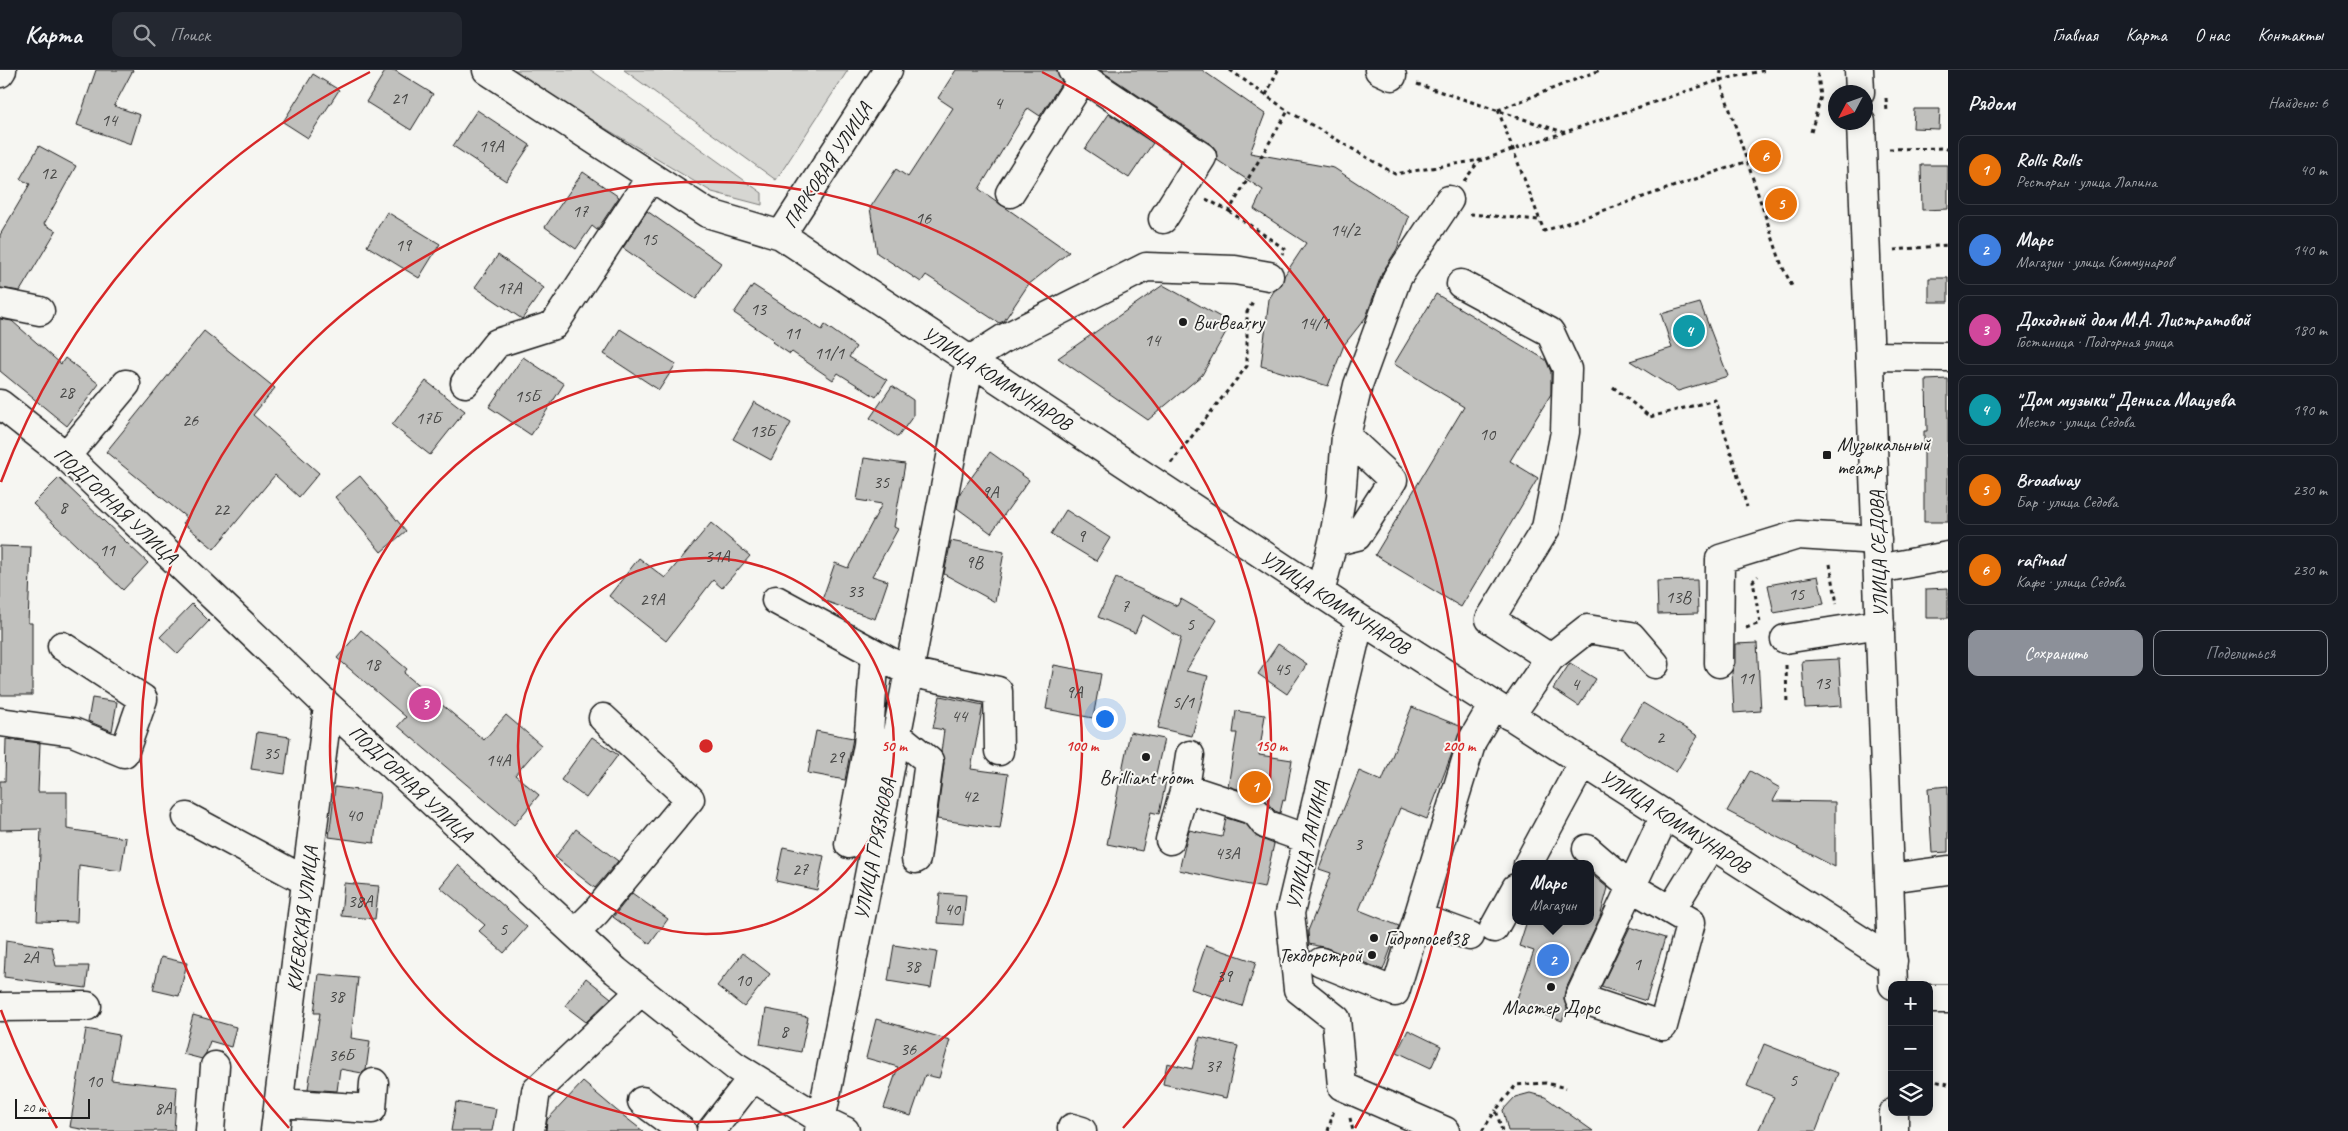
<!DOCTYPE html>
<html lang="ru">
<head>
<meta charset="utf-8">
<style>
	body { margin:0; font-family:Caveat,sans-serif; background:#242831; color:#f1f3f6 }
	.controls { position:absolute; right:15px; bottom:15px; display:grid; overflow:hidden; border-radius:10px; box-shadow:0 2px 12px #0003 }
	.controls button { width:45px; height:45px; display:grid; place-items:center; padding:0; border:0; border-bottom:1px solid #363941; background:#171b24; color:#f1f3f6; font:25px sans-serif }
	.compass { position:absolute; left:1828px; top:15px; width:45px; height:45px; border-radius:50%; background:#171b24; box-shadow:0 2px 12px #0003; rotate:229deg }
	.scale { position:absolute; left:15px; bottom:12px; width:75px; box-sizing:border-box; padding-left:5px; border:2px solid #1c1c1c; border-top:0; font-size:14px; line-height:18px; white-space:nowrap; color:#1c1c1c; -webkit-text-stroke:4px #f6f6f2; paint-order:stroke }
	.you { position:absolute; left:1104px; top:648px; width:18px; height:18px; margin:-12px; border:4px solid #fff; border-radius:50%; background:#1a73e8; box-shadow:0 0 0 8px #1a73e833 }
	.badge { display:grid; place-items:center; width:32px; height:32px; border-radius:50%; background:#8c9099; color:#fff; font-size:16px; font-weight:700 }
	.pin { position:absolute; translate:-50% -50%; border:2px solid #fff; box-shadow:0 1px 5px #0006 }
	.popup { position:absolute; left:1512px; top:790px; width:82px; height:65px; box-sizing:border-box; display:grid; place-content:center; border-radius:10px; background:#171b24; filter:drop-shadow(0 1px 4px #0005); font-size:16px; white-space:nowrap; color:#9ea1a6 }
	.popup b { font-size:19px; color:#f1f3f6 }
	.popup::after { content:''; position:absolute; left:50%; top:100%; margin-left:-10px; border:10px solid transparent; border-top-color:#171b24 }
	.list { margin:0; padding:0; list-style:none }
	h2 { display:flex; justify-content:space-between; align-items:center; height:65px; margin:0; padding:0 20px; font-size:21px }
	h2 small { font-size:16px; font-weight:400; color:#9ea1a6 }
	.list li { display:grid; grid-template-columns:32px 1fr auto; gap:15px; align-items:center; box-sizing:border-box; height:70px; margin:0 10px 10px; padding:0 10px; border:1px solid #363941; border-radius:10px }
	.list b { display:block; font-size:19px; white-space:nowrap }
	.list p { margin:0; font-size:16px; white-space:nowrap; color:#9ea1a6 }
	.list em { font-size:16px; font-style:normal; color:#9ea1a6 }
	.actions { display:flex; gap:10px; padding:15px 20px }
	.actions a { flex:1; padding:11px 0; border:1px solid #8c9099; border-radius:10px; text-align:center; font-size:18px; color:#8c9099 }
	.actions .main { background:#8c9099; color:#fff }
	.icon { flex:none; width:28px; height:28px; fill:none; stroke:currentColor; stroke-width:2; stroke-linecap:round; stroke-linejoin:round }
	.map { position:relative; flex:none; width:1948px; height:1061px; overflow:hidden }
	header { display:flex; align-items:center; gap:30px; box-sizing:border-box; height:70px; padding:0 25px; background:#171b24; border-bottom:1px solid #363941 }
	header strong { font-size:24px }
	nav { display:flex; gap:28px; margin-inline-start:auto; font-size:18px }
	.search { width:350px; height:45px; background:#242831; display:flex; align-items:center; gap:12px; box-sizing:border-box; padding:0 18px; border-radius:10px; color:#9ea1a6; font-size:19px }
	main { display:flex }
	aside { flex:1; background:#171b24 }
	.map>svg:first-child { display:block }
	.green { fill:#d6d6d2; stroke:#797977 }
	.building { fill:#c0c0bd; stroke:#1c1c1c }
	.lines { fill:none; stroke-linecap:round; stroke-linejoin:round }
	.minor-casing { stroke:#1c1c1c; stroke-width:31 }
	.major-casing { stroke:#1c1c1c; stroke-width:31 }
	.path { stroke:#1c1c1c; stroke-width:3; stroke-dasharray:4 4; stroke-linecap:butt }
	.minor { stroke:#f6f6f2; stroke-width:28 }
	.major { stroke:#f6f6f2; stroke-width:28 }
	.ring { fill:none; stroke:#d62828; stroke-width:2.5 }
	.poi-dot { fill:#1c1c1c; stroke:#f6f6f2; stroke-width:2 }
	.labels { text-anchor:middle; stroke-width:4; stroke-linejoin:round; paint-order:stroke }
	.number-label { font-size:18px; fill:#454544 }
	.street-label { font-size:20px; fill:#1c1c1c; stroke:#f6f6f2 }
	.poi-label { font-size:20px; fill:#1c1c1c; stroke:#f6f6f2; text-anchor:start }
	.centre { fill:#d62828; stroke:#f6f6f2; stroke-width:2.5 }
	.ring-label { font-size:15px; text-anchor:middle; font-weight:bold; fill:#d62828; stroke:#f6f6f2; stroke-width:4; stroke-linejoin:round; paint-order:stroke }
</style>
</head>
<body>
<header>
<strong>Карта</strong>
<div class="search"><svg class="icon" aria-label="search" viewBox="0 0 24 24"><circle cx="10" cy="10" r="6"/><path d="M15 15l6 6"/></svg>Поиск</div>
<nav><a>Главная</a><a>Карта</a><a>О нас</a><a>Контакты</a></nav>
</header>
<main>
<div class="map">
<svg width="1948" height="1061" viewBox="0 0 1948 1061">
	<rect width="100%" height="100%" fill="#f6f6f2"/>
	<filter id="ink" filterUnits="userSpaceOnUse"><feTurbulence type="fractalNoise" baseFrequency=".02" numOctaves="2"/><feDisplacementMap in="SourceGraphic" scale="10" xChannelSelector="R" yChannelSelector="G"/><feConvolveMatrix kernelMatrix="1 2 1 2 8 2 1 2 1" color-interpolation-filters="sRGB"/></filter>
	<g filter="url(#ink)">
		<!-- green -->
		<path class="green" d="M513,0H591L762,123V135L712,122L538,18Z
			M624,0H848L776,110Z"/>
		<!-- building -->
		<path class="building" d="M96,0H133L114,36L140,45L131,74L77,55Z
			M386,0H394L433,24L411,60L366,32Z
			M956,0H1057L1062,12L1040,46L1028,38L979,119L1069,182L1028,215L1004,251L999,253L926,205L921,212L877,183L870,138L896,99L908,107L953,38L938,28Z
			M1100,0H1202L1265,44L1250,83L1334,98L1409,147L1397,179L1382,203L1366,247L1344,275L1328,316L1261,296L1269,229L1274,221L1281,216L1284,206L1306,173L1254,139L1263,120L1217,90L1216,80L1211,74Z
			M313,4L339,20L308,68L283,52Z
			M1914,39H1940L1939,59L1913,58Z
			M477,40L530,75L506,111L453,76Z
			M1109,44L1153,73L1129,108L1085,79Z
			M39,76L76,96L44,154L56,161L20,221L0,218V165L30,114L20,109Z
			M1921,95H1948V139L1922,140Z
			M583,102L619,127L597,160L592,156L576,179L545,157Z
			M647,141L721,193L696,229L623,178Z
			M387,142L440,174L419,208L367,176Z
			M498,185L544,218L522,249L475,217Z
			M1929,208H1948V232H1929Z
			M753,215L822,260L825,255L856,277L849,287L887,310L876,327L838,303L833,310L792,282L790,284L772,272L774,270L734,243Z
			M1163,215L1231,253L1202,305L1148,350L1058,288Z
			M1436,224L1546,290L1551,302V324L1510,391L1538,408L1461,537L1375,485L1464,337L1394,294Z
			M1700,233L1728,306L1678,321L1630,291L1672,278L1661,244Z
			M0,249L12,251L61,294L65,288L99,314L67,356L0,301Z
			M620,259L676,294L659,320L604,284Z
			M204,261L275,318L253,345L319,403L299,427L275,405L214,479L183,453L187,448L106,382Z
			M523,287L564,314L531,365L489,337Z
			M1948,309V452H1924V361H1927L1926,310Z
			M426,311L465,341L430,385L392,355Z
			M892,316L913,330V346L898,367L870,348Z
			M754,332L791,353L771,390L733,369Z
			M990,382L1029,410L991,463L957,438L960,423Z
			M864,388L905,394L894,457L898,459L872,506L888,511L875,549L822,530L835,493L848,498L882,434L857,430Z
			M360,406L406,461L381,482L335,427Z
			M59,408L148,493L123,520L33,434Z
			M1066,440L1110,468L1096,491L1051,464Z
			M711,453L750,486L722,518L713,510L666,571L609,526L639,488L665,508Z
			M951,471L1004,482L995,532L944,504Z
			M0,476L31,477L28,553H32V625H0Z
			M1818,506L1824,534L1774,543L1768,515Z
			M1116,508L1177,536L1181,529L1217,550L1186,601L1208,606L1192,666L1158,658L1181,568L1143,545L1135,563L1098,547Z
			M1697,510L1698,543L1658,544L1657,511Z
			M1948,518V548H1926V519Z
			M192,534L209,551L178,584L160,567Z
			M361,560L407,599L404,603L484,670L506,645L541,675L515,705L539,725L514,755L398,656L406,647L337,588Z
			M1757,573L1761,641L1734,643L1732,602L1735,593V574Z
			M1278,574L1307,594L1287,624L1258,604Z
			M1839,589L1842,636L1805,638L1802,591Z
			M1570,593L1596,609L1579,636L1553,619Z
			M1054,595L1101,604L1093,648L1046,639Z
			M940,626L983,635L971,699L1008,704L1000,759L937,749L944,693L941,682L944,660L933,658Z
			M92,628L117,632L112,661L88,651Z
			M1643,633L1698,666L1676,702L1621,669Z
			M1412,637L1462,657L1427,749L1400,738L1359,840L1399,856L1383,900L1327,878L1309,874L1308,861L1331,803L1319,799L1359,701L1382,711Z
			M1236,641L1265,645L1259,685L1292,690L1285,731L1283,730L1280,743L1275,741L1260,726L1228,716L1237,663H1233Z
			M816,661L853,668L845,710L808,703Z
			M257,662L290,667L285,704L251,699Z
			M1130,662L1164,669L1155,708L1166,711L1159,744L1151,742L1142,781L1107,774Z
			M592,667L618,685L586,728L561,710Z
			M6,669L40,673L38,722H67V759L126,768L121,801L79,795L77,852L37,851L41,759L0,760V711H5Z
			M1750,701L1780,718L1773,731L1835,732V797L1727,741Z
			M1948,716V782L1932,783L1928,718Z
			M335,717L380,723L374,773L329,767Z
			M1226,748L1246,754L1259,768L1274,774L1264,818L1179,800L1189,760L1222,767Z
			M576,759L618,791L595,818L555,787Z
			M783,777L824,786L817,820L776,811Z
			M458,795L527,857L504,883L479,861L485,855L440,817Z
			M1590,803L1608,818L1600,847L1565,921L1564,930L1567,938L1562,951L1515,934L1534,881L1519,876L1527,851H1590Z
			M344,813L379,816L375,849L341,846Z
			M632,823L668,849L650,874L613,847Z
			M940,823L966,825L963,855L937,853Z
			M1630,857L1665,868L1646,931L1601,917Z
			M6,870L52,877L56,896H89L86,918L4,907Z
			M894,875L937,882L931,918L888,911Z
			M1206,875L1256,892L1242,936L1191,919Z
			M743,883L770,904L744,937L717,916Z
			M161,887L187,893L179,926L153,920Z
			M319,904L358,908L351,968L370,971L366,1000L362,1003L340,999L337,1021L308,1019L320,943H314Z
			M586,908L611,928L586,952L565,936Z
			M766,939L808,947L801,982L760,974Z
			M193,945L236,957L231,977L210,971L206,983L202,989L183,984Z
			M876,949L950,970L939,1008L925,1005L911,1046L884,1038L898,997L866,988Z
			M86,959L119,965L111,1010L177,1017L174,1061H92L70,1057Z
			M1408,960L1441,976L1431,998L1397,982Z
			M1200,967L1238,976L1226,1028L1163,1014L1167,993L1192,999Z
			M1764,974L1838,1003L1816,1061H1758L1774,1027L1747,1016Z
			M583,1012L616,1040L643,1061H546L547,1050Z
			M1530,1023L1545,1027L1593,1061H1508L1503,1040L1515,1027Z
			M456,1032L496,1039L492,1061H451Z"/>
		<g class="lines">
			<!-- minor casing -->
			<g class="minor-casing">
				<path id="minor" d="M487,0L707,143L781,165L1360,549L1893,891
					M1072,0L1202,87L1163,149
					M1379,0L1392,6
					M0,3L2,0
					M1010,123L1083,8
					M781,165L888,0
					M1461,214L1550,262L1567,299L1565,362L1546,458L1490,549L1550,588
					M0,233L40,241
					M1870,286L1948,287
					M465,313L497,273L554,255L651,107
					M0,334L66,386L328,636L616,901L735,996L822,1050L845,1061
					M66,386L126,314
					M1333,472L1357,466L1393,410L1346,366
					M1878,499L1948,486
					M1320,523L1333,472L1341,428L1346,366L1358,315L1397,208L1449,130
					M776,530L909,602L998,621L999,681
					M1360,549L1290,843L1298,919L1336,949L1342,1016L1445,1061
					M1785,569L1880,554
					M1719,593L1720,489L1798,465L1877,470
					M1510,646L1550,588L1587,559L1631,566L1655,594
					M0,652L73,662L124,683L143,629L62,576
					M897,665L929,691L916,789
					M1185,718L1190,685
					M187,747L306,811
					M1170,770L1185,718L1255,741L1265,754L1307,769
					M849,774L868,675L875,584
					M1587,779L1631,817L1691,852L1663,956L1579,928C1608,867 1636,806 1665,745
					M1528,794L1583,692
					M1890,808L1948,800
					M1671,840L1711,775
					M1418,847L1470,866
					M1494,858L1516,818
					M575,863L596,842L690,729L603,648
					M1321,892L1395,922L1472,671L1493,635
					M1929,929H1948
					M0,937L87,936
					M642,1031L682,1061
					M279,1033L372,1039L374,1013
					M1072,1058L1082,1061
					M210,1061L215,996
					M275,1061L328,636
					M530,1061L536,1021L641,921
					M711,1061L753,1007
					M819,1061L970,290L1003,269L1146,197L1235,200L1269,206"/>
			</g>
			<!-- major casing -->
			<g class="major-casing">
				<path id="major" d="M1859,0L1860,22
					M1861,52L1893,915
					M1894,1042V1061"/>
			</g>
			<!-- path -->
			<path class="path" d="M1230,0L1288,41L1395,104L1480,90
				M1721,0L1720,10L1782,196L1792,216
				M1417,14L1563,62
				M1266,25L1278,0
				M1886,28L1887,42
				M1498,40L1544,161L1748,91
				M1498,40L1600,0
				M1811,62L1821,26L1817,0
				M1889,79L1948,78
				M1464,111L1479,91L1720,10L1766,0
				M1206,129L1229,141L1288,41
				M1229,141L1285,179L1282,184
				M1470,144L1539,150
				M1894,180L1948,175
				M1613,317L1650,347L1715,330L1747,437
				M1171,393L1247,296V242L1254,230
				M1830,494L1837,534
				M1746,558L1760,553L1753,511L1758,506
				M1786,595L1787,635
				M1929,1010L1948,1014
				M1350,1048L1353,1061
				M1328,1061L1334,1040
				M1482,1061L1496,1040
				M1502,1061L1496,1040L1516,1015L1546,1013L1566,1018"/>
			<!-- minor -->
			<use href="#minor" class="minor"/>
			<!-- major -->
			<use href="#major" class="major"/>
		</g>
	</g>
	<!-- distance rings -->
	<g class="ring">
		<circle cx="706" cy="676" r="188"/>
		<circle cx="706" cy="676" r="376"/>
		<path d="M289 1058A565 565 0 1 1 1123 1058"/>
		<path d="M57 1058A753 753 0 0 1 1 940M1 412A753 753 0 0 1 370 2M1042 2A753 753 0 0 1 1355 1058"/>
	</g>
	<!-- markers -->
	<g class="poi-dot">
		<circle cx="1183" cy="252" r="5"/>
		<rect x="1822" y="380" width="10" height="10" rx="2.5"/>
		<circle cx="1146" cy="687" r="5"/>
		<circle cx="1374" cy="868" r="5"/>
		<circle cx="1372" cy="885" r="5"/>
		<circle cx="1551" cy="917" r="5"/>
	</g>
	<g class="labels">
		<!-- number labels -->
		<g class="number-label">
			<text x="399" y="34">21</text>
			<text x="998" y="39">4</text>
			<text x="109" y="56">14</text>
			<text x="491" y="82">19А</text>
			<text x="48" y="109">12</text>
			<text x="580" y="147">17</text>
			<text x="923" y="154">16</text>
			<text x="1345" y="166">14/2</text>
			<text x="649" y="175">15</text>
			<text x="403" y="181">19</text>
			<text x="509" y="224">17А</text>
			<text x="758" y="245">13</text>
			<text x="1314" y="259">14/1</text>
			<text x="792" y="269">11</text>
			<text x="1152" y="276">14</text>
			<text x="829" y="289">11/1</text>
			<text x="66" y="328">28</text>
			<text x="527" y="332">15Б</text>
			<text x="428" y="354">17Б</text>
			<text x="190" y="356">26</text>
			<text x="762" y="367">13Б</text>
			<text x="1487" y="370">10</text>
			<text x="881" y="418">35</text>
			<text x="990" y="428">9А</text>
			<text x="63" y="443">8</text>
			<text x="221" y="445">22</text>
			<text x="1081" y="472">9</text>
			<text x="107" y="486">11</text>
			<text x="717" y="492">31А</text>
			<text x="974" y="498">9В</text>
			<text x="855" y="527">33</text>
			<text x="1796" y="530">15</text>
			<text x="1678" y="533">13В</text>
			<text x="652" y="535">29А</text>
			<text x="1125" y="542">7</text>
			<text x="1190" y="560">5</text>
			<text x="372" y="600">18</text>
			<text x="1282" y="605">45</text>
			<text x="1746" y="614">11</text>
			<text x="1822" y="619">13</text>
			<text x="1575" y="620">4</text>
			<text x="1074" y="628">9А</text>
			<text x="1183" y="638">5/1</text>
			<text x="959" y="652">44</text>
			<text x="1660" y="673">2</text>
			<text x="271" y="689">35</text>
			<text x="836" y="693">29</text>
			<text x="498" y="696">14А</text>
			<text x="970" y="732">42</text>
			<text x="354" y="751">40</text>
			<text x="1358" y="780">3</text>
			<text x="1227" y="789">43А</text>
			<text x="800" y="805">27</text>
			<text x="360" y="837">38А</text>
			<text x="952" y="845">40</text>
			<text x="503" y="865">5</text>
			<text x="30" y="893">2А</text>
			<text x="1637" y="900">1</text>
			<text x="912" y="902">38</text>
			<text x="1224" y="912">39</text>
			<text x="743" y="916">10</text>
			<text x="336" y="932">38</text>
			<text x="784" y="967">8</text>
			<text x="908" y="985">36</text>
			<text x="341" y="991">36Б</text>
			<text x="1213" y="1002">37</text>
			<text x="1793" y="1016">5</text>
			<text x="94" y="1017">10</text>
			<text x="163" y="1044">8А</text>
		</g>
		<!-- street labels -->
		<g class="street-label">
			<text transform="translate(827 95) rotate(-57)" y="7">ПАРКОВАЯ УЛИЦА</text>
			<text transform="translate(997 308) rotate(33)" y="7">УЛИЦА КОММУНАРОВ</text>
			<text transform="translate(116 435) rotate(43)" y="7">ПОДГОРНАЯ УЛИЦА</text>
			<text transform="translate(1878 484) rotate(-92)" y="7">УЛИЦА СЕДОВА</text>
			<text transform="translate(1335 532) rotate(33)" y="7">УЛИЦА КОММУНАРОВ</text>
			<text transform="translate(411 713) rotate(43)" y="7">ПОДГОРНАЯ УЛИЦА</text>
			<text transform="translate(1675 751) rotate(33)" y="7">УЛИЦА КОММУНАРОВ</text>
			<text transform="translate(1307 775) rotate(-77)" y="7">УЛИЦА ЛАПИНА</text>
			<text transform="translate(874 779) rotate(-79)" y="7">УЛИЦА ГРЯЗНОВА</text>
			<text transform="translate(302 849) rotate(-83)" y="7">КИЕВСКАЯ УЛИЦА</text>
		</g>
		<!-- poi labels -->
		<g class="poi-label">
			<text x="1193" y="259">BurBearry</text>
			<text x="1837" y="381">Музыкальный<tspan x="1837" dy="23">театр</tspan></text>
			<text x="1146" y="714" text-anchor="middle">Brilliant room</text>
			<text x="1384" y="875">Гидропосев38</text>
			<text x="1362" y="892" text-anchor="end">Техдорстрой</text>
			<text x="1551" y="944" text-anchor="middle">Мастер Дорс</text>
		</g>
	</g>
	<circle cx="706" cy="676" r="8" class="centre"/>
	<g class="ring-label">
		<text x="894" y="681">50 m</text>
		<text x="1082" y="681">100 m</text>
		<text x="1271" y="681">150 m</text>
		<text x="1459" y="681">200 m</text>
	</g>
</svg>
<div class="controls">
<button>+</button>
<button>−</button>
<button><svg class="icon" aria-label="layers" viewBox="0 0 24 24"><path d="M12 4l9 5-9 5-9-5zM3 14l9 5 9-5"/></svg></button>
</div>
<svg class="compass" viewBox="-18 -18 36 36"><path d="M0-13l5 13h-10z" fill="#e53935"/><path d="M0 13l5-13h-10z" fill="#9ea1a6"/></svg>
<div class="scale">20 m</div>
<div class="you"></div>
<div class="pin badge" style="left:1255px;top:717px;background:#e8710a">1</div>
<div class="pin badge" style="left:1553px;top:890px;background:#3f7fe0">2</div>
<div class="popup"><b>Марс</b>Магазин</div>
<div class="pin badge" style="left:425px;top:634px;background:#d1479c">3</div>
<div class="pin badge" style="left:1689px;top:261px;background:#0f9aa8">4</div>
<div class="pin badge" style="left:1781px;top:134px;background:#e8710a">5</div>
<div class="pin badge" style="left:1765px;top:86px;background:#e8710a">6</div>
</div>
<aside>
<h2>Рядом<small>Найдено: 6</small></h2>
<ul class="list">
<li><span class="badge" style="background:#e8710a">1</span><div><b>Rolls Rolls</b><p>Ресторан · улица Лапина</p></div><em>40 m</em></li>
<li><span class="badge" style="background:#3f7fe0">2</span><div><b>Марс</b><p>Магазин · улица Коммунаров</p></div><em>140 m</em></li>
<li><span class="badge" style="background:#d1479c">3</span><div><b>Доходный дом М.А. Листратовой</b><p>Гостиница · Подгорная улица</p></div><em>180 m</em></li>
<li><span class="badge" style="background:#0f9aa8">4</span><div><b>&quot;Дом музыки&quot; Дениса Мацуева</b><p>Место · улица Седова</p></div><em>190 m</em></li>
<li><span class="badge" style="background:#e8710a">5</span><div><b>Broadway</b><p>Бар · улица Седова</p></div><em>230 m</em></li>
<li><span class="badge" style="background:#e8710a">6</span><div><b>rafinad</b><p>Кафе · улица Седова</p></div><em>230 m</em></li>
</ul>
<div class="actions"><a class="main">Сохранить</a><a>Поделиться</a></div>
</aside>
</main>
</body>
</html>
